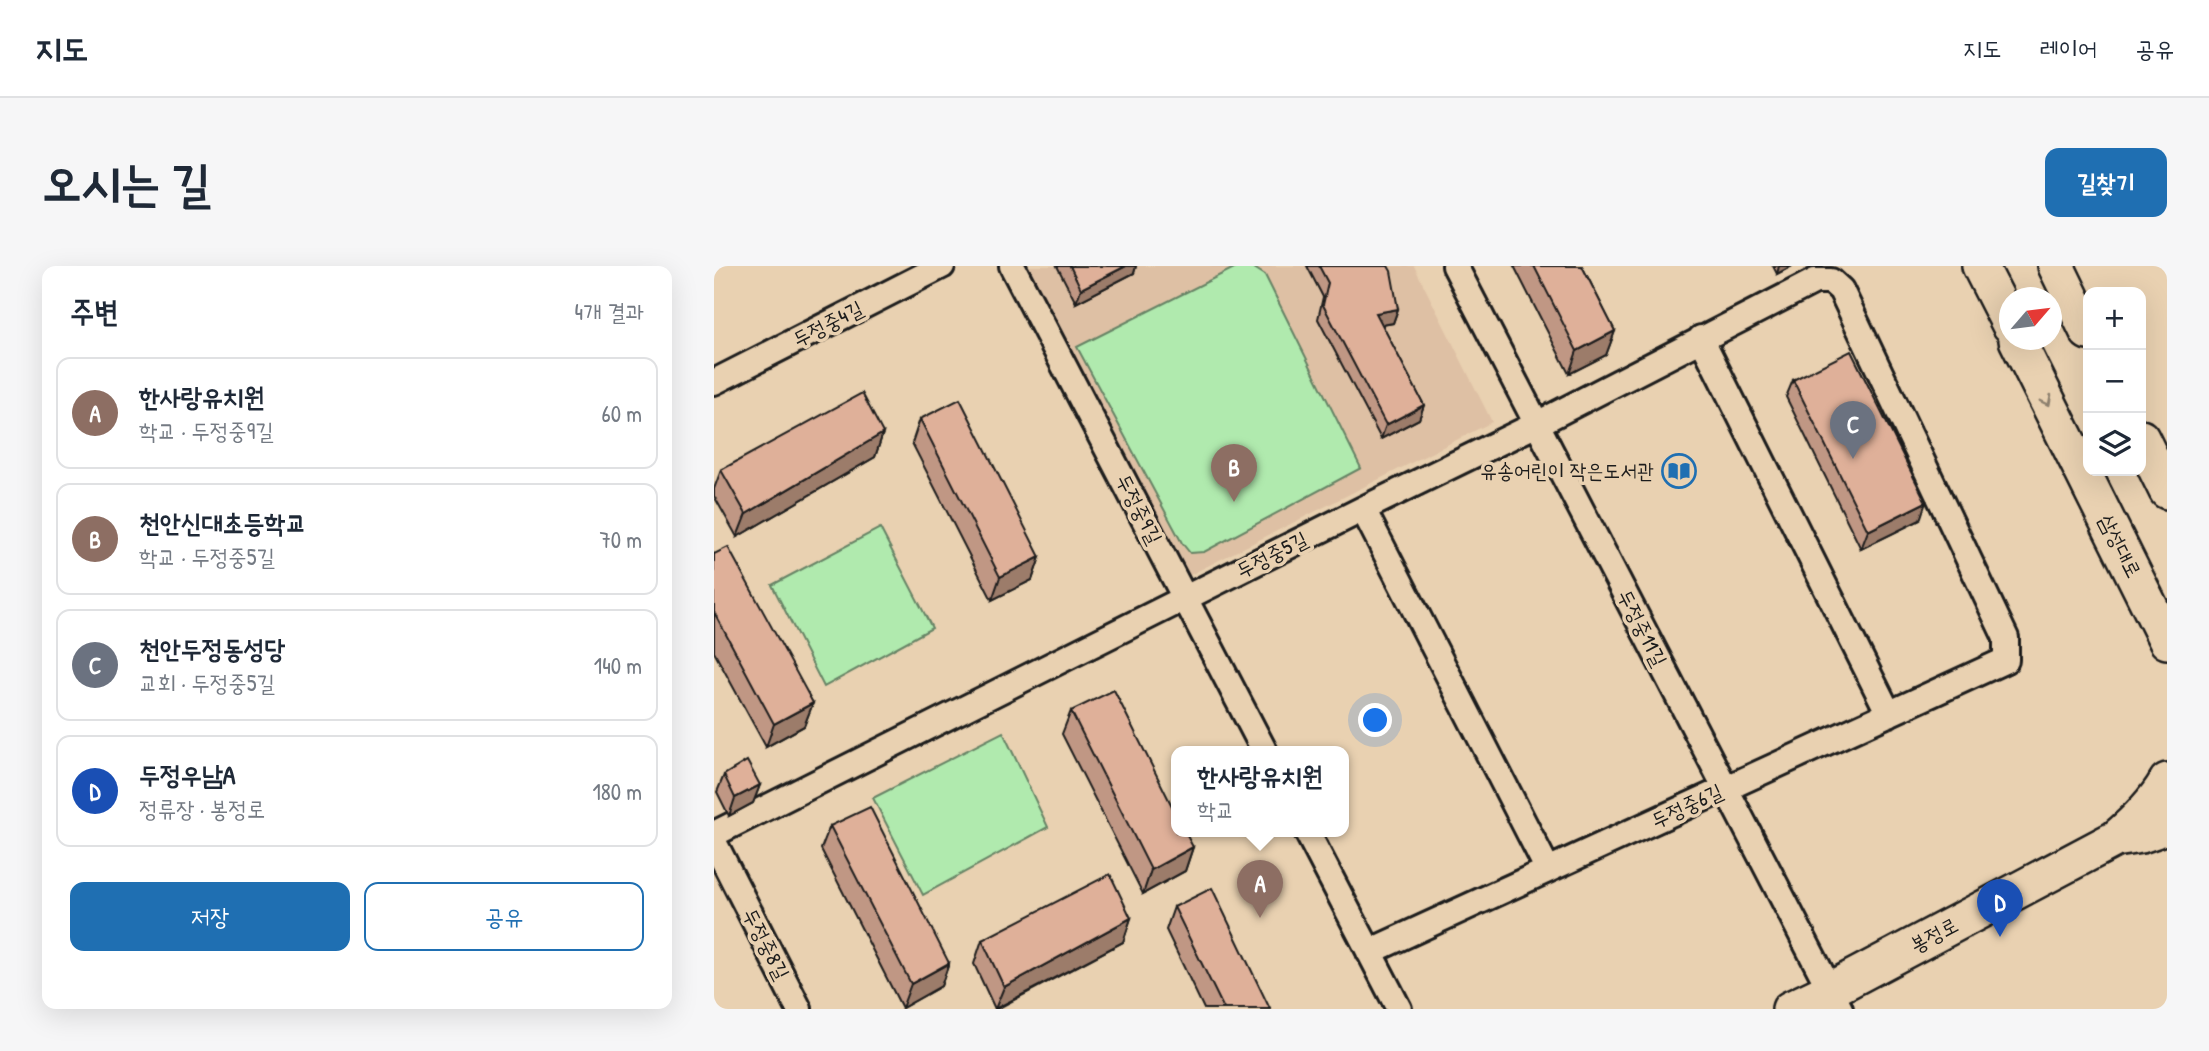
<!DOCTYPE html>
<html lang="ko">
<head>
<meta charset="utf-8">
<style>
	body { margin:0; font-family:"Patrick Hand","Poor Story",sans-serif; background:#f6f6f7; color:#1f2937 }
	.controls { position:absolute; right:21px; top:21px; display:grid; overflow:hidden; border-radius:14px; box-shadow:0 7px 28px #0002 }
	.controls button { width:63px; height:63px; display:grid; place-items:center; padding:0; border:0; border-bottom:2px solid #e0e1e3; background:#fff; color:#1f2937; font:35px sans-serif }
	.compass { position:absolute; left:1285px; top:21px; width:63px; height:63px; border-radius:50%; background:#fff; box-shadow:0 7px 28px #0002; rotate:62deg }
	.you { position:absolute; left:662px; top:455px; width:24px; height:24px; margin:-18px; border:5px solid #fff; border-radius:50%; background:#1a73e8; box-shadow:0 0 0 10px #1a73e833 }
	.badge { display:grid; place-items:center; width:46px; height:46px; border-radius:50%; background:#1f6fb2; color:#fff; font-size:23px; font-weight:700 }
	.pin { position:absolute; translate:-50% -58px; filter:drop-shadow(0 2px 4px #0008) }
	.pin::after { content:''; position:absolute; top:37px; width:24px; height:21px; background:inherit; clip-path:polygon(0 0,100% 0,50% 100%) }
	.popup { position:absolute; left:457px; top:480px; width:178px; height:91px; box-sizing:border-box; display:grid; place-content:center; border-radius:14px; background:#fff; filter:drop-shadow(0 2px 5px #0005); font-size:23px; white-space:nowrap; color:#747a83 }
	.popup b { font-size:26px; color:#1f2937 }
	.popup::after { content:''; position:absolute; left:50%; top:100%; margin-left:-14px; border:14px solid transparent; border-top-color:#fff }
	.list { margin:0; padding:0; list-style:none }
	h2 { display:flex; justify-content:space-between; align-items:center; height:91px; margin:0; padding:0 28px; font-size:30px }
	h2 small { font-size:23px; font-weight:400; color:#747a83 }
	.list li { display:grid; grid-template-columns:46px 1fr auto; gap:21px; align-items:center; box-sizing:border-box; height:112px; margin:0 14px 14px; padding:0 14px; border:2px solid #e0e1e3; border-radius:14px }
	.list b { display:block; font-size:26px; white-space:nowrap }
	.list p { margin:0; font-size:23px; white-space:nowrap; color:#747a83 }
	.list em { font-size:23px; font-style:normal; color:#747a83 }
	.actions { display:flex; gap:14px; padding:21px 28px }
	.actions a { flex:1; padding:16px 0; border:2px solid #1f6fb2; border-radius:14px; text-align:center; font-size:24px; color:#1f6fb2 }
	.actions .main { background:#1f6fb2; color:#fff }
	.icon { flex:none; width:38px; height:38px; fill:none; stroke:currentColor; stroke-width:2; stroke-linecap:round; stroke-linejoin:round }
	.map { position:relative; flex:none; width:1453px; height:743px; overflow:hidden; border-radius:14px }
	header { display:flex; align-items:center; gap:42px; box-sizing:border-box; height:98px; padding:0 35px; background:#fff; border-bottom:2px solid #e0e1e3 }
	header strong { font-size:33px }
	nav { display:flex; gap:38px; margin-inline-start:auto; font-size:24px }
	.intro { display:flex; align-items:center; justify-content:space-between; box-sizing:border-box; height:168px; padding:0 42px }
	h1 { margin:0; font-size:49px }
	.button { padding:18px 32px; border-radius:14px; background:#1f6fb2; color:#fff; font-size:24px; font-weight:700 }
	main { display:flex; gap:42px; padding:0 42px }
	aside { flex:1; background:#fff; border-radius:14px; box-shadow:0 7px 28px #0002 }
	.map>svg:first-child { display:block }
	.built { fill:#dec0a4 }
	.green { fill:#b0eaae; stroke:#668365; stroke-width:2 }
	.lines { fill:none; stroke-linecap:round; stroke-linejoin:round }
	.street-casing { stroke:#1c1c1c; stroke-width:30 }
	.secondary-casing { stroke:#1c1c1c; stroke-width:40 }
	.street { stroke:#e9d1b1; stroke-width:24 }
	.secondary { stroke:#e9d1b1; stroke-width:35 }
	.wall { fill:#c09784; stroke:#1c1c1c; stroke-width:2 }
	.shaded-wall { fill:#9c7b6b; stroke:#1c1c1c; stroke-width:2 }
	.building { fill:#dfb099; stroke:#1c1c1c; stroke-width:2 }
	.oneway { stroke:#8d806e }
	.labels { text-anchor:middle; stroke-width:7; stroke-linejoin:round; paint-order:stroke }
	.street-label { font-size:21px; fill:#1c1c1c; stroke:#e9d1b1 }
	.poi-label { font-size:21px; fill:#1c1c1c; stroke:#e9d1b1; text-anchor:end }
</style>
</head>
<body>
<header>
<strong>지도</strong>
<nav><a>지도</a><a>레이어</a><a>공유</a></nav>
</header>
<div class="intro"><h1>오시는 길</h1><a class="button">길찾기</a></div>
<main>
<aside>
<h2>주변<small>4개 결과</small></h2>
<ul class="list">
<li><span class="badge" style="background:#8d6e63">A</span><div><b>한사랑유치원</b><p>학교 · 두정중9길</p></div><em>60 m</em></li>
<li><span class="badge" style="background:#8d6e63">B</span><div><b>천안신대초등학교</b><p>학교 · 두정중5길</p></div><em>70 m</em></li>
<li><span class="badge" style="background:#6b7280">C</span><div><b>천안두정동성당</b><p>교회 · 두정중5길</p></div><em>140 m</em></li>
<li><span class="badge" style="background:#1a4fb4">D</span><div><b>두정우남A</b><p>정류장 · 봉정로</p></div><em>180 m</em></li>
</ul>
<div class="actions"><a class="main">저장</a><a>공유</a></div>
</aside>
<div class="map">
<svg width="1453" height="743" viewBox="0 0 1453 743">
	<rect width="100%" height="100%" fill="#e9d1b1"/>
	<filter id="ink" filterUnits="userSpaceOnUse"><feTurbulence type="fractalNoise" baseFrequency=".0143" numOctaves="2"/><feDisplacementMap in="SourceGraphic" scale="14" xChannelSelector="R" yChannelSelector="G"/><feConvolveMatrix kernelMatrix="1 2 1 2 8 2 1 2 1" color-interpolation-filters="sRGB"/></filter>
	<g filter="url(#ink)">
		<!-- built -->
		<path class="built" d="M300,0H700L778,156L462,316Z"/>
		<!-- green -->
		<path class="green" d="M537,0L551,9L647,202L490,286L476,287L468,277L363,81L522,1Z
			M166,262L218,362L110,421L58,319Z
			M289,466L334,561L209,629L159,532Z"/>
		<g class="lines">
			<!-- street casing -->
			<g class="street-casing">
				<path id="street" d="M298,0L551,486
					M741,0L1126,743
					M987,72L1175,448
					M0,116L228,0
					M649,243L834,604
					M593,566L685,743
					M0,568L649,243L823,158L1101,15H1117L1127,24L1292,372V394L655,686
					M0,576L85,743"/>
			</g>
			<!-- secondary casing -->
			<g class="secondary-casing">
				<path id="secondary" d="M1266,0L1296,59
					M1342,0L1374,66
					M1303,74L1453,375
					M1427,172L1453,225
					M1401,573L1427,569L1453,560
					M1076,743L1116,724L1401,573C1421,556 1440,538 1453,515"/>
			</g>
			<!-- street -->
			<use href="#street" class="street"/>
			<!-- secondary -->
			<use href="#secondary" class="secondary"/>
		</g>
		<!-- wall -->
		<path class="wall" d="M343,0H422L420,7L362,37Z
			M593,0H674L684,43L679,57L668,59L710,139L705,153L667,173L604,53L609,31Z
			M800,0H868L901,65L892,89L855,108Z
			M1059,0H1078L1063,8Z
			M1079,114L1206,254L1147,283L1072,131Z
			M206,153L326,291L318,314L278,334L198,177Z
			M169,167L161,191L23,271L0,230V223L7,204Z
			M0,288L99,437L90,460L52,481L0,386Z
			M357,445L479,581L471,605L429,628L348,468Z
			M10,509L46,519L39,537L15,550L3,526Z
			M116,560L235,697L227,720L188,742L107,583Z
			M460,641L556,743H490L452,664Z
			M417,652L409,676L283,743H281L260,698L268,674Z"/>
		<!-- shaded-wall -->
		<path class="shaded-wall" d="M412,0H422L420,7L362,37L367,23Z
			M1065,0H1078L1063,8Z
			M684,43L679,57L657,61L662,47Z
			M901,65L892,89L855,108L863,85Z
			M710,139L705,153L667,173L672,159Z
			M169,167L161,191L23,271L32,248Z
			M1212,236L1206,254L1147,283L1154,265Z
			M326,291L318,314L278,334L286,311Z
			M99,437L90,460L52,481L60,458Z
			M46,519L39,537L15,550L21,532Z
			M479,581L471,605L429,628L437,604Z
			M417,652L409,676L281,743L290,721Z
			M235,697L227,720L188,742L197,718Z"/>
		<!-- building -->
		<path class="building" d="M356,0H412L367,23Z
			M605,0H674L677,5L684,43L662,47L710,139L672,159L609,39L614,17Z
			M820,0H868L901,65L863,85Z
			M1137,85L1212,236L1154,265L1079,114Z
			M148,127L169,167L32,248L7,204Z
			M246,133L326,291L286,311L206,153Z
			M14,281L99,437L60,458L0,346V288Z
			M400,424L462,548V566H471L479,581L437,604L357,445Z
			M33,495L46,519L21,532L10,509Z
			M156,541L235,697L197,718L116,560Z
			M396,608L417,652L290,721L268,674Z
			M498,622L556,743H510L460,641Z"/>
		<!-- one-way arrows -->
		<defs><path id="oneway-chevron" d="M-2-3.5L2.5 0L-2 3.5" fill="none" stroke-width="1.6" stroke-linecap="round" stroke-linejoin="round" transform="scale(1.75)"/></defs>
		<use class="oneway" href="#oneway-chevron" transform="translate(1333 135) rotate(63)"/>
	</g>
	<!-- icons -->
	<defs>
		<g id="library-ring" transform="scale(1.75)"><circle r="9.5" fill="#e9d1b1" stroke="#1f6fb2" stroke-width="1.5"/><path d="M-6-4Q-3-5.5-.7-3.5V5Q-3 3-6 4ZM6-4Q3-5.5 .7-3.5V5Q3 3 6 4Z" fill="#1f6fb2"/></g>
	</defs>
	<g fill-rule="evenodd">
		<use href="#library-ring" x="965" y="205"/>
	</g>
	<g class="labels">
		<!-- street labels -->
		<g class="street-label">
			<text transform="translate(114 58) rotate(-27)" y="7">두정중4길</text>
			<text transform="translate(425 243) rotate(63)" y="7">두정중9길</text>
			<text transform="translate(1406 280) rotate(63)" y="7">삼성대로</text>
			<text transform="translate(558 289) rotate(-27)" y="7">두정중5길</text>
			<text transform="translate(928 362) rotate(63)" y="7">두정중11길</text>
			<text transform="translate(973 540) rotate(-25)" y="7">두정중6길</text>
			<text transform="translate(1220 669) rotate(-28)" y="7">봉정로</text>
			<text transform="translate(52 678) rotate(63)" y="7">두정중8길</text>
		</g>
		<!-- poi labels -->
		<g class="poi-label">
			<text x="940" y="212">유송어린이 작은도서관</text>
		</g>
	</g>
</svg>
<div class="controls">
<button>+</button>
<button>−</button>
<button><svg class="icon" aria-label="layers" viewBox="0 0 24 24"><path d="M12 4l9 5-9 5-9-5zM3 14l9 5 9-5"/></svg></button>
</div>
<svg class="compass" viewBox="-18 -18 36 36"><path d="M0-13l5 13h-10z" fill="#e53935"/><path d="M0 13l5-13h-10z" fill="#747a83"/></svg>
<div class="you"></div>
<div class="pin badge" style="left:546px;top:652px;background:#8d6e63">A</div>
<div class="popup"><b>한사랑유치원</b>학교</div>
<div class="pin badge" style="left:520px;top:236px;background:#8d6e63">B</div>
<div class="pin badge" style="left:1139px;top:193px;background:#6b7280">C</div>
<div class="pin badge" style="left:1286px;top:671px;background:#1a4fb4">D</div>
</div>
</main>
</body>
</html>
